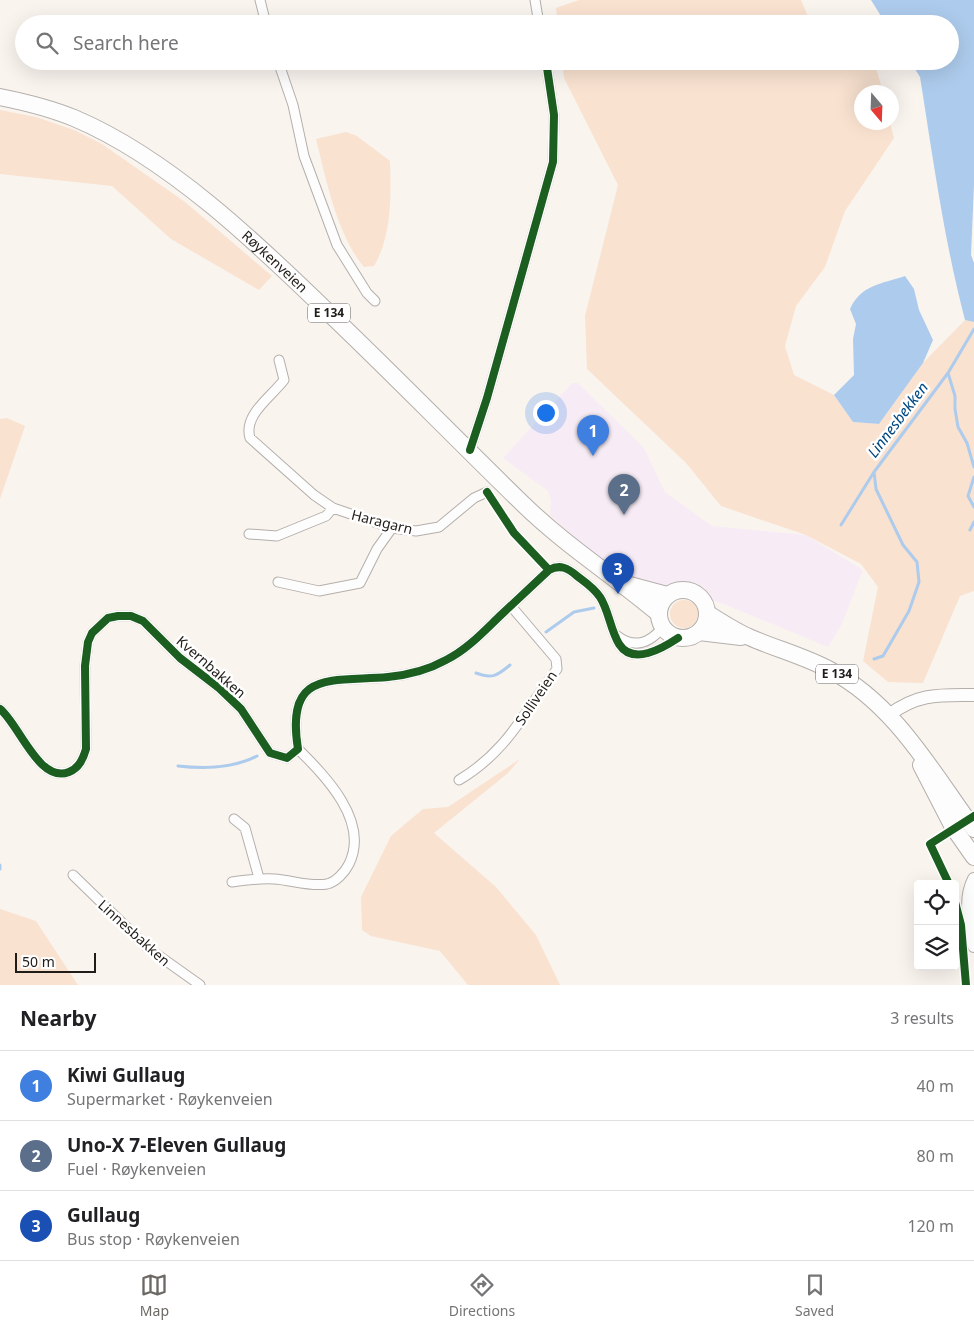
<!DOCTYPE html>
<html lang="en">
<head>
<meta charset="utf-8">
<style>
	body { margin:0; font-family:"Noto Sans",sans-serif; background:#f2f2f2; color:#202124 }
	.controls { position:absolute; right:15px; bottom:15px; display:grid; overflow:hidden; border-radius:5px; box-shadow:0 5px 20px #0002 }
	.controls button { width:45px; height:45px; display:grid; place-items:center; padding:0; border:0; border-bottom:1px solid #e0e0e0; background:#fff; color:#202124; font:25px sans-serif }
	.compass { position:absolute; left:854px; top:85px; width:45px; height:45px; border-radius:50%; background:#fff; box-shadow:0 5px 20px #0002; rotate:161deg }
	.scale { position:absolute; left:15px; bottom:12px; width:81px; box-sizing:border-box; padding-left:5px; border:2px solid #201c18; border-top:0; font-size:14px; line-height:18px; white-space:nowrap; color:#201c18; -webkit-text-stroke:4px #fff; paint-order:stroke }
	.you { position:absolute; left:545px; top:412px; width:18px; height:18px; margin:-12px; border:4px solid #fff; border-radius:50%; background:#1a73e8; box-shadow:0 0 0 8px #1a73e833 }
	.badge { display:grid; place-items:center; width:32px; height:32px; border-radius:50%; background:#6c6863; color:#fff; font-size:16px; font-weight:700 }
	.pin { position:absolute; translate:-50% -41px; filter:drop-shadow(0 1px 2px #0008) }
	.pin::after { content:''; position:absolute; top:26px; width:18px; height:15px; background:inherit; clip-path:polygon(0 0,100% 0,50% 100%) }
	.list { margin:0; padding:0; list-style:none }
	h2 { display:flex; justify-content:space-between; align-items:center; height:65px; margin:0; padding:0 20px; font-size:21px }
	h2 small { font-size:16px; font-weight:400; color:#757577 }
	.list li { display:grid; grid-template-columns:32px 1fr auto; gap:15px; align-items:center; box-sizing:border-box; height:70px; padding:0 20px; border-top:1px solid #e0e0e0 }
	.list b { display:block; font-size:19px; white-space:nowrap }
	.list p { margin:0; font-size:16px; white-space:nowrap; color:#757577 }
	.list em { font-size:16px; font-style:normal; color:#757577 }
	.icon { flex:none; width:28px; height:28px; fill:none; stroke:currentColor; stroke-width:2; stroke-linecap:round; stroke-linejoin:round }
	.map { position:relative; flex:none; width:974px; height:985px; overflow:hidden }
	.search { position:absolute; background:#fff; box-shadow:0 5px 20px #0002; left:15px; right:15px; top:15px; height:55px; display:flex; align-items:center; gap:12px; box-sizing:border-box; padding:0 18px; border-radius:28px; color:#757577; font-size:19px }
	.sheet { height:275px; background:#fff }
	nav { display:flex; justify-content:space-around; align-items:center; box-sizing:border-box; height:70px; border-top:1px solid #e0e0e0; background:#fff; font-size:14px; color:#757577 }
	nav a { display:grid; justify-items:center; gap:2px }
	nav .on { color:#6c6863 }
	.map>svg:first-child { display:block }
	.commercial { fill:#f7ecf5 }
	.green { fill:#f9e2d0 }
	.water { fill:#adcbec }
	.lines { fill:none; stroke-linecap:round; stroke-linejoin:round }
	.stream { stroke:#adcbec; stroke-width:3 }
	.street-casing { stroke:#b4afab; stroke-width:11 }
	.secondary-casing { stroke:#b4afab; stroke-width:14 }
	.highway-casing { stroke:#b4afab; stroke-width:18 }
	.street { stroke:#fefdfd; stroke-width:9 }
	.secondary { stroke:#fefdfd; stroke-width:12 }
	.highway { stroke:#fefdfd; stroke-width:16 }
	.cycleway-casing { stroke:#fff; stroke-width:11 }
	.cycleway { stroke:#1b5e20; stroke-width:8 }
	.labels { text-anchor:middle; stroke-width:5; stroke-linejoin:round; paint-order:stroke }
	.shield { fill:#fff; stroke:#63605d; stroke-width:1 }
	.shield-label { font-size:12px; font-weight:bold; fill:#201c18 }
	.street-label { font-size:14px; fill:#201c18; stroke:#fff }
	.water-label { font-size:15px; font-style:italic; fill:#004882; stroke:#fff }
</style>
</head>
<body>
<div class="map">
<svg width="974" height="985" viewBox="0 0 974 985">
	<rect width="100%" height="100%" fill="#faf4ef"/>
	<!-- commercial -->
	<path class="commercial" d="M572,383H578L644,448L665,492L712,526L806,535L863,570L842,624L828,647L726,605L671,586L629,579L578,541L550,515L551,500L548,491L503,458Z"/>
	<!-- green -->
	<path class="green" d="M579,0H801L811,24H558L556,8Z
		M562,61H874L883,92H862V122L890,123L894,138L845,211L825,267L796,306L785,346L794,375L834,395L853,422L879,424L923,363L965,320L974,322V591L960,596L923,683L888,682L863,661L878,587L861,564L806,535L721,506L686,463L587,369L585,316L618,185L564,78Z
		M0,110L36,117L74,130L102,144L185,202L272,276L259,290L171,239L112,186L0,174Z
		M346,132L357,136L390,161C391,195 392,236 374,266L364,267C337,235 326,179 316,139Z
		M7,418L25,426L0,499V419Z
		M670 614a14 14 0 1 1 28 0a14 14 0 1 1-28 0Z
		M520,759L508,773L434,833L496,887L536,935L560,985H468L440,951L371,936L362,930L361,897L391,836L423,809L448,807Z
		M0,909L36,921L78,985H0Z"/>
	<!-- water -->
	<path class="water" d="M871,0H974V185L971,255L974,263V322L965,320C944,240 933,158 920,77L910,61H950V24H886Z
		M905,276L914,289L919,310L933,340L923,363L879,424L853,422L834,395L854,375L853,339L856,324L850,309C861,285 881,284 905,276Z"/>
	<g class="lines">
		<!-- stream -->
		<path class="stream" d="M948,373L955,396V409L958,427L967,443L974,467
			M874,472L876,489L903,545L917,562L919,582L909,611L883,656L874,659
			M974,477L968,496L974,507
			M841,525L874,472L948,373L974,329
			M970,530L974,522
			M546,632L574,612L594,608
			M476,673C492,679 497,676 510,665
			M178,766C204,769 234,768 257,756
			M0,865V869"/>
		<!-- street casing -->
		<g class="street-casing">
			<path id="street" d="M260,0L266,24
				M535,0L539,24
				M278,61L293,105L304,156L337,245L367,293L375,301
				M279,360L284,380C271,397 243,415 250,438L314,495L333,508L392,528L416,531L439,527L474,498L487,492
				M470,450L487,398L553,162L554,115L546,61
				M249,534L277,536L326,516L333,508
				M278,582L319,591L360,583L377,549L392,528
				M616,635C634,649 649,644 663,627
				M0,709C19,724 39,784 69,772C79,768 83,759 86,749L85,666L88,642L92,633L108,618L118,616H131L143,621L180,658L219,688L241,709L270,753L287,758L298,749C285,669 331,682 388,677C408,675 428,670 446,660C468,649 484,631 502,614C517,600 533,585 549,570C560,564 568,568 577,576C585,582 594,588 600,597C609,611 610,629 619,644C633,666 663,648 678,638
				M459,780C508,751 524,712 557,669L556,659L511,606
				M234,819L245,828L259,878
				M73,875L148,948L200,985
				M232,882C246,880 260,878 274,879C292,880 309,887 327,884C336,882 345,872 349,864C370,821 325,776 298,749"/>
		</g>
		<!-- secondary casing -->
		<g class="secondary-casing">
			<path id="secondary" d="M889,715C918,693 939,695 974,695
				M974,879C963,900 970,924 974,946"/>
		</g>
		<!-- highway casing -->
		<g class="highway-casing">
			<g id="highway">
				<path id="s1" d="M0,97C25,102 50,108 74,118C169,158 259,245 332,316C397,378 459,442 523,504C565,545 614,576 658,613"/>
				<path d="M626,584L667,595"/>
				<circle cx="683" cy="614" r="24"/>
				<path d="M707,613C720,621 735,631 749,637C776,649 804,656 830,670C895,704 932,772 974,829"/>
				<path d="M699,632L741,637"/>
				<path d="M921,765L953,827L974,857"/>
			</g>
		</g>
		<!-- street -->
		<use href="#street" class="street"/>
		<!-- secondary -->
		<use href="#secondary" class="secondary"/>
		<!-- highway -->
		<use href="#highway" class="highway"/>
		<!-- cycleway casing -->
		<g class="cycleway-casing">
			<path id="cycleway" d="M470,450L487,398L553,162L554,115L546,61
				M487,492L514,533L549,570
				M0,709C19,724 39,784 69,772C79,768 83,759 86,749L85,666L88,642L92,633L108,618L118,616H131L143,621L180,658L219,688L241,709L270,753L287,758L298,749C285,669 331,682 388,677C408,675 428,670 446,660C468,649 484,631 502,614C517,600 533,585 549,570C560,564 568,568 577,576C585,582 594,588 600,597C609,611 610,629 619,644C633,666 663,648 678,638
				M949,884L930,844L974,816
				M955,902L961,925L966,985"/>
		</g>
		<!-- cycleway -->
		<use href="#cycleway" class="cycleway"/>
	</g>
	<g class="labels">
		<!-- shield labels -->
		<g class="shield">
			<rect x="308" y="303.5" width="42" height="19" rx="4"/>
			<rect x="816" y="664.5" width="42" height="19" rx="4"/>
		</g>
		<g class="shield-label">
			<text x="329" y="317">E 134</text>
			<text x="837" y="678">E 134</text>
		</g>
		<!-- street labels -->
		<g class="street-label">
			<text dy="5" stroke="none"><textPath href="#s1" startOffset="325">Røykenveien</textPath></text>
			<text transform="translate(382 522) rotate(14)" y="5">Haragarn</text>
			<text transform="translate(211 667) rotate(41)" y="5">Kvernbakken</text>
			<text transform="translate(536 698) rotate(-56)" y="5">Solliveien</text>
			<text transform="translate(134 933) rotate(42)" y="5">Linnesbakken</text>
		</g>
		<!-- water labels -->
		<g class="water-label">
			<text transform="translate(898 420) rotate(-53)" y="5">Linnesbekken</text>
		</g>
	</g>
</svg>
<div class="controls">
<button><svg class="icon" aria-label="locate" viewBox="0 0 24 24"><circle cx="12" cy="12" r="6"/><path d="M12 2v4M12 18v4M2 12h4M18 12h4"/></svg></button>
<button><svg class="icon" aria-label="layers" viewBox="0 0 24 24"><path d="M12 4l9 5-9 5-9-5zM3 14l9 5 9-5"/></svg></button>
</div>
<svg class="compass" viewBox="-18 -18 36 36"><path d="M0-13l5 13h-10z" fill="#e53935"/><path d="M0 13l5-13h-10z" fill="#757577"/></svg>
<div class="scale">50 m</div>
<div class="you"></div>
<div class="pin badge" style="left:593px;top:456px;background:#3f7fe0">1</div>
<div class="pin badge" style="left:624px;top:515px;background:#5c6f8a">2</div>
<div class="pin badge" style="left:618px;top:594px;background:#1a4fb4">3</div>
<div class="search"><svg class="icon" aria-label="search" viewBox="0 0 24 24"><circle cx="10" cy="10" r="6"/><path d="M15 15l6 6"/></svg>Search here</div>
</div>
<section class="sheet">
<h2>Nearby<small>3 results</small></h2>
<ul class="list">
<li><span class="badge" style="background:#3f7fe0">1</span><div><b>Kiwi Gullaug</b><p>Supermarket · Røykenveien</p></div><em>40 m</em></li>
<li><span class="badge" style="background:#5c6f8a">2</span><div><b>Uno-X 7-Eleven Gullaug</b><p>Fuel · Røykenveien</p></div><em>80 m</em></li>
<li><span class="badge" style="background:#1a4fb4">3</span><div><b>Gullaug</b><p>Bus stop · Røykenveien</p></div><em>120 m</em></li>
</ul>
</section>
<nav>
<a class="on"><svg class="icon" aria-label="map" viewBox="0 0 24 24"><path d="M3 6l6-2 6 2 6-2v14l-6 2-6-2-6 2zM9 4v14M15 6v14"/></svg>Map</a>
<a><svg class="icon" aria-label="directions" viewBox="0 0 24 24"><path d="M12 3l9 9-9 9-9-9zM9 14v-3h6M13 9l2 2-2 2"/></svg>Directions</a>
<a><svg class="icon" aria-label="saved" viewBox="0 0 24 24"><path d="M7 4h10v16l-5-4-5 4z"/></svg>Saved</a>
</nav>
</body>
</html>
